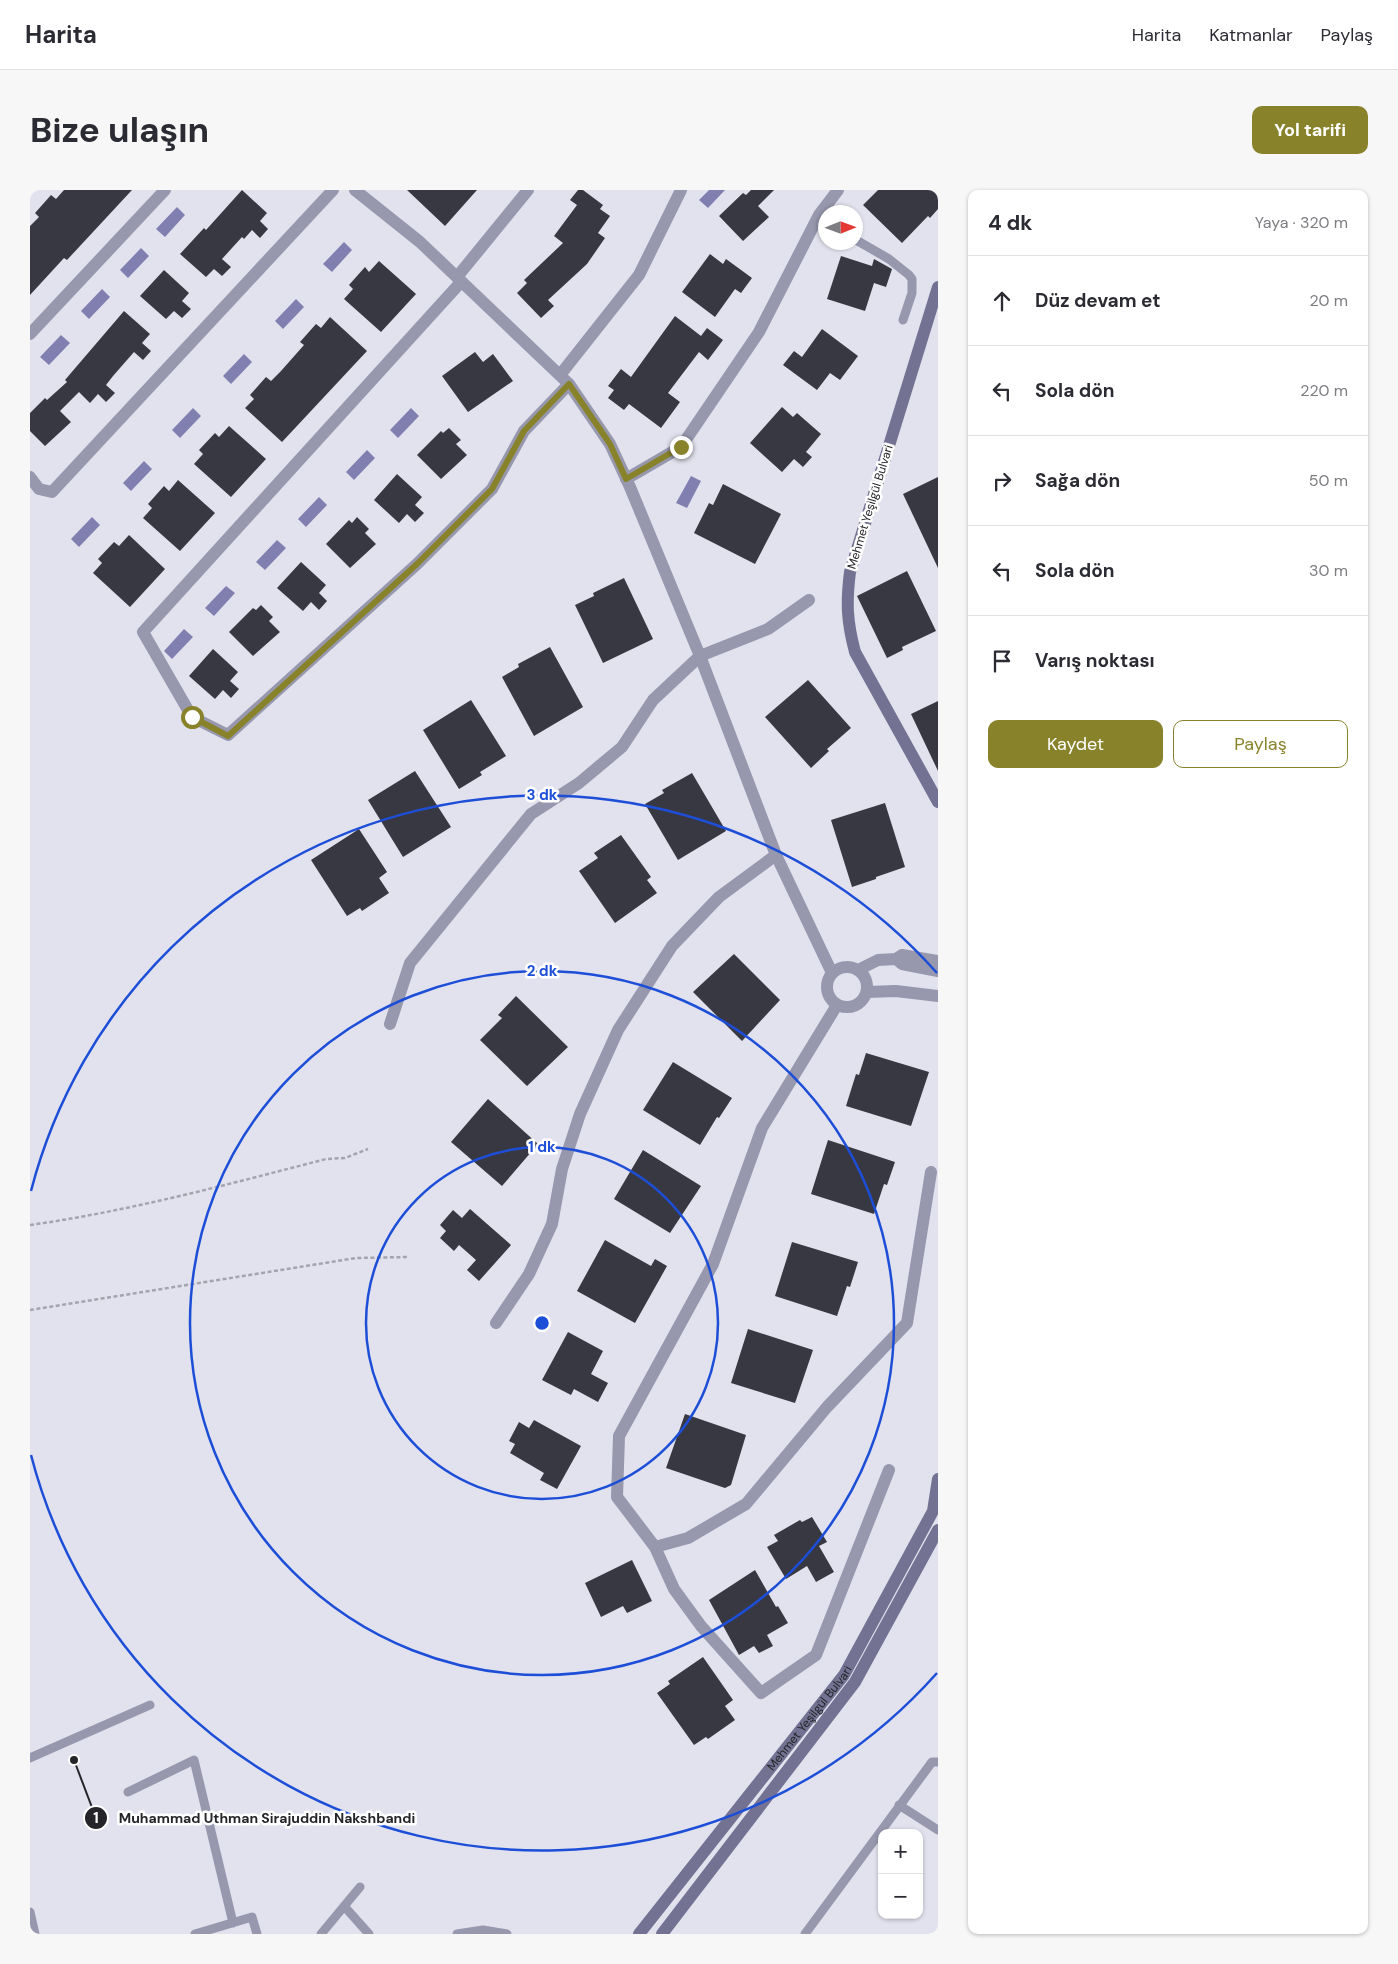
<!DOCTYPE html>
<html lang="tr">
<head>
<meta charset="utf-8">
<style>
	body { margin:0; font-family:"DM Sans",sans-serif; background:#f7f7f7; color:#2b2b33 }
	.controls { position:absolute; right:15px; bottom:15px; display:grid; overflow:hidden; border-radius:10px; box-shadow:0 1px 4px #0004 }
	.controls button { width:45px; height:45px; display:grid; place-items:center; padding:0; border:0; border-bottom:1px solid #e1e1e2; background:#fff; color:#2b2b33; font:25px sans-serif }
	.compass { position:absolute; left:788px; top:15px; width:45px; height:45px; border-radius:50%; background:#fff; box-shadow:0 1px 4px #0004; rotate:89deg }
	.stop { position:absolute; width:15px; height:15px; margin:-11px; border:4px solid #88832b; border-radius:50%; background:#fff }
	.stop.end { background:#88832b; border-color:#fff; box-shadow:0 1px 5px #0008 }
	.list { margin:0; padding:0; list-style:none }
	h2 { display:flex; justify-content:space-between; align-items:center; height:65px; margin:0; padding:0 20px; font-size:21px }
	h2 small { font-size:16px; font-weight:400; color:#7c7c81 }
	.list li { display:grid; grid-template-columns:32px 1fr auto; gap:15px; align-items:center; box-sizing:border-box; height:90px; padding:0 20px; border-top:1px solid #e1e1e2 }
	.list b { display:block; font-size:19px; white-space:nowrap }
	.list em { font-size:16px; font-style:normal; color:#7c7c81 }
	.actions { display:flex; gap:10px; padding:15px 20px }
	.actions a { flex:1; padding:11px 0; border:1px solid #88832b; border-radius:10px; text-align:center; font-size:18px; color:#88832b }
	.actions .main { background:#88832b; color:#fff }
	.icon { flex:none; width:28px; height:28px; fill:none; stroke:currentColor; stroke-width:2; stroke-linecap:round; stroke-linejoin:round }
	.map { position:relative; flex:none; width:908px; height:1744px; overflow:hidden; border-radius:10px }
	header { display:flex; align-items:center; gap:30px; box-sizing:border-box; height:70px; padding:0 25px; background:#fff; border-bottom:1px solid #e1e1e2 }
	header strong { font-size:24px }
	nav { display:flex; gap:28px; margin-inline-start:auto; font-size:18px }
	.intro { display:flex; align-items:center; justify-content:space-between; box-sizing:border-box; height:120px; padding:0 30px }
	h1 { margin:0; font-size:35px }
	.button { padding:12px 22px; border-radius:10px; background:#88832b; color:#fff; font-size:18px; font-weight:700 }
	main { display:flex; gap:30px; padding:0 30px }
	aside { flex:1; background:#fff; border-radius:10px; box-shadow:0 1px 4px #0004 }
	.map>svg:first-child { display:block }
	.water { fill:#817fb0 }
	.building { fill:#383842 }
	.lines { fill:none; stroke-linecap:round; stroke-linejoin:round }
	.path { stroke:#a4a4ae; stroke-width:2.5; stroke-dasharray:4 2.5; stroke-linecap:butt }
	.service { stroke:#9797ae; stroke-width:9 }
	.minor { stroke:#9797ae; stroke-width:12 }
	.tertiary { stroke:#9797ae; stroke-width:12 }
	.secondary { stroke:#737293; stroke-width:12 }
	.route { stroke:#88832b; stroke-width:6 }
	.ring { fill:none; stroke:#1d4ed8; stroke-width:2.5 }
	.labels { text-anchor:middle; stroke-width:5; stroke-linejoin:round; paint-order:stroke }
	.street-label { font-size:12px; fill:#252529; stroke:#fff }
	.centre { fill:#1d4ed8; stroke:#fff; stroke-width:2.5 }
	.ring-label { font-size:15px; text-anchor:middle; font-weight:bold; fill:#1d4ed8; stroke:#fff; stroke-width:5; stroke-linejoin:round; paint-order:stroke }
	.leader { fill:none; stroke:#252529; stroke-width:2 }
	.callout-dot { fill:#252529; stroke:#fff; stroke-width:2 }
	.mark-label { font-size:15px; text-anchor:middle; font-weight:bold; fill:#fff }
	.callout-label { font-size:14px; text-anchor:middle; font-weight:bold; fill:#252529; stroke:#fff; stroke-width:5; stroke-linejoin:round; paint-order:stroke }
</style>
</head>
<body>
<header>
<strong>Harita</strong>
<nav><a>Harita</a><a>Katmanlar</a><a>Paylaş</a></nav>
</header>
<div class="intro"><h1>Bize ulaşın</h1><a class="button">Yol tarifi</a></div>
<main>
<div class="map">
<svg width="908" height="1744" viewBox="0 0 908 1744">
	<rect width="100%" height="100%" fill="#e2e2ee"/>
	<!-- water -->
	<path class="water" d="M679,0H695L678,18L669,10Z
		M147,17L155,25L135,47L126,39Z
		M314,52L322,60L302,82L293,74Z
		M111,58L119,66L98,88L90,80Z
		M72,99L80,107L59,129L51,121Z
		M266,109L274,117L253,139L245,131Z
		M31,145L40,153L19,175L10,167Z
		M214,164L222,172L201,194L193,186Z
		M163,218L171,226L150,248L142,240Z
		M381,218L389,226L368,248L360,240Z
		M337,260L345,268L324,290L316,282Z
		M114,271L122,279L101,301L93,293Z
		M661,286L671,291L657,318L646,313Z
		M289,307L297,315L276,337L268,329Z
		M62,327L70,335L49,357L41,349Z
		M247,350L256,358L235,380L226,372Z
		M196,396L205,403L184,426L175,418Z
		M154,439L163,447L142,469L134,461Z"/>
	<!-- building -->
	<path class="building" d="M34,0H102L37,70L34,68L0,105V36L9,27L5,23L21,5L26,9Z
		M212,0L237,23L230,31L238,39L230,48L222,40L214,49L212,47L192,69L201,77L192,86L184,79L176,87L150,64L174,38L176,40Z
		M377,0H447L415,36Z
		M548,0H553L573,15L570,19L580,26L568,43L575,48L557,74L518,110L524,116L511,128L487,103L497,93L494,90L533,53L524,46L547,15L540,10Z
		M721,0H744L728,16L739,27L713,51L689,26L713,3L716,5Z
		M848,0H908V19L900,28L898,26L872,53L833,15Z
		M680,64L693,74L696,69L722,88L711,103L705,99L685,127L652,102Z
		M811,66L842,76L844,69L862,79L856,97L844,93L835,121L797,109Z
		M349,71L386,104L351,142L314,109L323,99L319,95L335,77L339,82Z
		M134,80L159,103L152,111L161,119L152,128L144,121L136,129L110,106Z
		M94,121L120,144L112,153L121,161L113,170L104,162L83,186L76,195L85,203L76,212L68,204L60,213L49,202L30,221L41,232L15,256L0,241V223L15,208L17,210L37,192L35,190Z
		M645,126L671,146L677,138L693,150L678,170L669,162L638,203L650,212L631,238L599,214L594,220L578,208L584,200L578,196L591,179L601,187Z
		M300,127L337,161L252,252L215,218L224,209L220,205L236,187L241,191L251,181L274,155L270,152L286,134L291,138Z
		M792,139L828,166L810,190L800,183L787,200L753,175L764,161L772,167Z
		M445,162L453,172L463,164L483,191L438,222L412,186Z
		M752,217L763,227L767,223L791,244L776,262L782,267L773,277L764,269L752,282L720,253Z
		M199,236L236,269L201,307L164,274L173,264L169,260L185,243L189,247Z
		M419,238L431,250L426,254L437,265L411,289L387,265L411,241L413,243Z
		M367,284L392,307L385,315L394,323L385,332L377,324L369,333L344,310Z
		M908,287V378L873,304Z
		M148,290L185,323L150,361L113,328L122,318L118,314L134,296L139,301Z
		M693,294L751,324L725,374L664,343L679,313L683,315Z
		M327,327L339,339L335,343L346,354L320,378L296,354L319,330L322,333Z
		M99,345L135,379L100,417L63,383L72,373L68,369L84,352L89,356Z
		M271,372L296,395L289,403L297,411L289,420L281,412L273,421L247,398Z
		M877,381L906,441L872,457L873,460L857,468L827,406Z
		M594,388L623,449L573,473L545,415L564,406L563,403Z
		M231,415L243,427L239,431L250,442L223,466L199,442L223,418L226,420Z
		M520,457L553,517L504,546L472,487L489,477L488,474Z
		M183,459L208,482L200,491L209,499L201,508L193,500L185,509L159,486Z
		M778,490L821,538L797,559L799,561L781,578L735,527Z
		M441,510L476,566L450,582L452,585L429,599L393,540Z
		M908,511V581L881,524Z
		M385,581L421,637L373,667L338,610Z
		M662,583L696,641L648,670L615,614L634,603L632,600Z
		M855,613L875,677L846,687V689L822,697L801,630Z
		M329,639L357,682L349,688L359,703L332,721L330,718L317,726L281,670Z
		M591,645L621,687L617,690L627,703L585,733L549,681L568,668L564,663Z
		M704,764L750,810L712,851L663,802Z
		M486,806L538,857L497,896L450,850L472,828L468,825Z
		M836,863L899,882L881,936L816,916L826,884L829,885Z
		M643,872L702,908L689,928L687,927L670,955L613,920Z
		M458,909L508,954L472,996L421,952Z
		M798,950L865,972L857,995L854,994L844,1024L781,1004Z
		M613,960L671,996L640,1043L584,1009Z
		M440,1019L481,1055L449,1091L437,1080L446,1070L429,1055L424,1061L410,1048L416,1041L410,1035L423,1020L432,1028Z
		M575,1050L621,1076L625,1069L637,1076L605,1133L547,1101Z
		M762,1052L828,1072L820,1097L817,1096L807,1126L745,1106Z
		M718,1139L783,1160L765,1213L701,1193Z
		M538,1142L573,1161L561,1184L578,1193L568,1212L544,1199L541,1205L512,1190Z
		M655,1224L716,1245L701,1295L695,1298L636,1278Z
		M504,1230L551,1256L527,1299L510,1290L514,1283L480,1263L485,1254L479,1251L489,1232L499,1238Z
		M782,1327L797,1352L789,1356L804,1382L786,1392L777,1376L756,1389L737,1357L748,1351L744,1345L770,1330L772,1332Z
		M602,1370L622,1411L597,1423L593,1416L571,1427L555,1393Z
		M725,1380L746,1417L748,1416L758,1433L737,1445L743,1456L729,1463L724,1456L709,1465L679,1410Z
		M673,1467L703,1510L695,1516L705,1530L678,1549L676,1547L664,1555L627,1503L640,1494L638,1491Z"/>
	<g class="lines">
		<!-- path -->
		<path class="path" d="M0,1035C100,1021 199,994 296,969L315,968L338,959
			M0,1120L326,1068L378,1067"/>
		<!-- service -->
		<path class="service" d="M784,33L796,37
			M826,50L859,69L879,85L882,89V103L873,130
			M0,1568L120,1515
			M98,1602L164,1570L203,1733
			M869,1615L908,1640
			M314,1716L339,1744
			M0,1722L5,1744
			M165,1744L222,1727L227,1744
			M291,1744L330,1697
			M427,1744L453,1740L477,1744
			M775,1744L902,1572H908"/>
		<!-- minor -->
		<path class="minor" d="M427,87L498,0
			M431,92L113,442L162,527L198,545L387,374L462,299L494,241L539,194
			M0,144L135,0
			M530,185L609,85L651,0
			M0,287L9,299L22,302L303,0
			M596,289L651,257L729,142L789,25L808,0
			M360,834L380,773L501,624L549,593L592,557L623,510L670,466L738,439L779,410
			M466,1133L499,1084L522,1034L532,979L550,924L588,840L642,756L689,707L746,665
			M859,1280L786,1465L731,1503L671,1436L644,1399L625,1357L658,1348L716,1314L797,1217L877,1133L901,982
			M625,1357L587,1307L589,1246L683,1074L732,938L807,815"/>
		<!-- tertiary -->
		<path class="tertiary" d="M325,0L390,52L539,194L580,254L600,297L670,466L746,665L802,783
			M866,769L872,765L908,771
			M797 797a20 20 0 1 1 40 0a20 20 0 1 1-40 0Z
			M828,780L848,770L866,769L872,774L908,781
			M837,802L866,801L908,806"/>
		<!-- secondary -->
		<g class="secondary">
			<path d="M908,97L820,382C816,413 817,432 825,462L908,612"/>
			<path id="s1" d="M609,1744L814,1485L903,1321L908,1289"/>
			<path d="M632,1744L825,1492L908,1340"/>
		</g>
	</g>
	<g class="lines">
		<!-- route -->
		<path class="route" d="M162,527L198,546L387,374L462,299L494,241L539,194L580,254L596,289L651,257"/>
	</g>
	<!-- distance rings -->
	<g class="ring">
		<circle cx="512" cy="1133" r="176"/>
		<circle cx="512" cy="1133" r="352"/>
		<path d="M907 1483A528 528 0 0 1 1 1265M1 1001A528 528 0 0 1 907 783"/>
	</g>
	<g class="labels">
		<!-- street labels -->
		<g class="street-label">
			<text transform="translate(840 317) rotate(-73)" y="4">Mehmet Yeşilgül Bulvari</text>
			<text dy="4" stroke="none"><textPath href="#s1" startOffset="275">Mehmet Yeşilgül Bulvari</textPath></text>
		</g>
	</g>
	<circle cx="512" cy="1133" r="8" class="centre"/>
	<g class="ring-label">
		<text x="512" y="610">3 dk</text>
		<text x="512" y="786">2 dk</text>
		<text x="512" y="962">1 dk</text>
	</g>
	<!-- callouts -->
	<path class="leader" d="M44 1570L66 1628"/>
	<g class="callout-dot">
		<circle cx="44" cy="1570" r="5"/>
		<circle cx="66" cy="1628" r="12"/>
	</g>
	<g class="mark-label">
		<text x="66" y="1633">1</text>
	</g>
	<g class="callout-label">
		<text x="237" y="1633">Muhammad Uthman Sirajuddin Nakshbandi</text>
	</g>
</svg>
<div class="controls">
<button>+</button>
<button>−</button>
</div>
<svg class="compass" viewBox="-18 -18 36 36"><path d="M0-13l5 13h-10z" fill="#e53935"/><path d="M0 13l5-13h-10z" fill="#7c7c81"/></svg>
<div class="stop" style="left:162px;top:527px"></div>
<div class="stop end" style="left:651px;top:257px"></div>
</div>
<aside>
<h2>4 dk<small>Yaya · 320 m</small></h2>
<ul class="list">
<li><svg class="icon" aria-label="ahead" viewBox="0 0 24 24"><path d="M12 20V5M6 11l6-6 6 6"/></svg><div><b>Düz devam et</b></div><em>20 m</em></li>
<li><svg class="icon" aria-label="left" viewBox="0 0 24 24"><path d="M17 20v-9H6M10 6l-5 5 5 5"/></svg><div><b>Sola dön</b></div><em>220 m</em></li>
<li><svg class="icon" aria-label="right" viewBox="0 0 24 24"><path d="M7 20v-9h11M14 6l5 5-5 5"/></svg><div><b>Sağa dön</b></div><em>50 m</em></li>
<li><svg class="icon" aria-label="left" viewBox="0 0 24 24"><path d="M17 20v-9H6M10 6l-5 5 5 5"/></svg><div><b>Sola dön</b></div><em>30 m</em></li>
<li><svg class="icon" aria-label="arrive" viewBox="0 0 24 24"><path d="M6 21V4h12l-3 4 3 4H6"/></svg><div><b>Varış noktası</b></div></li>
</ul>
<div class="actions"><a class="main">Kaydet</a><a>Paylaş</a></div>
</aside>
</main>
</body>
</html>
